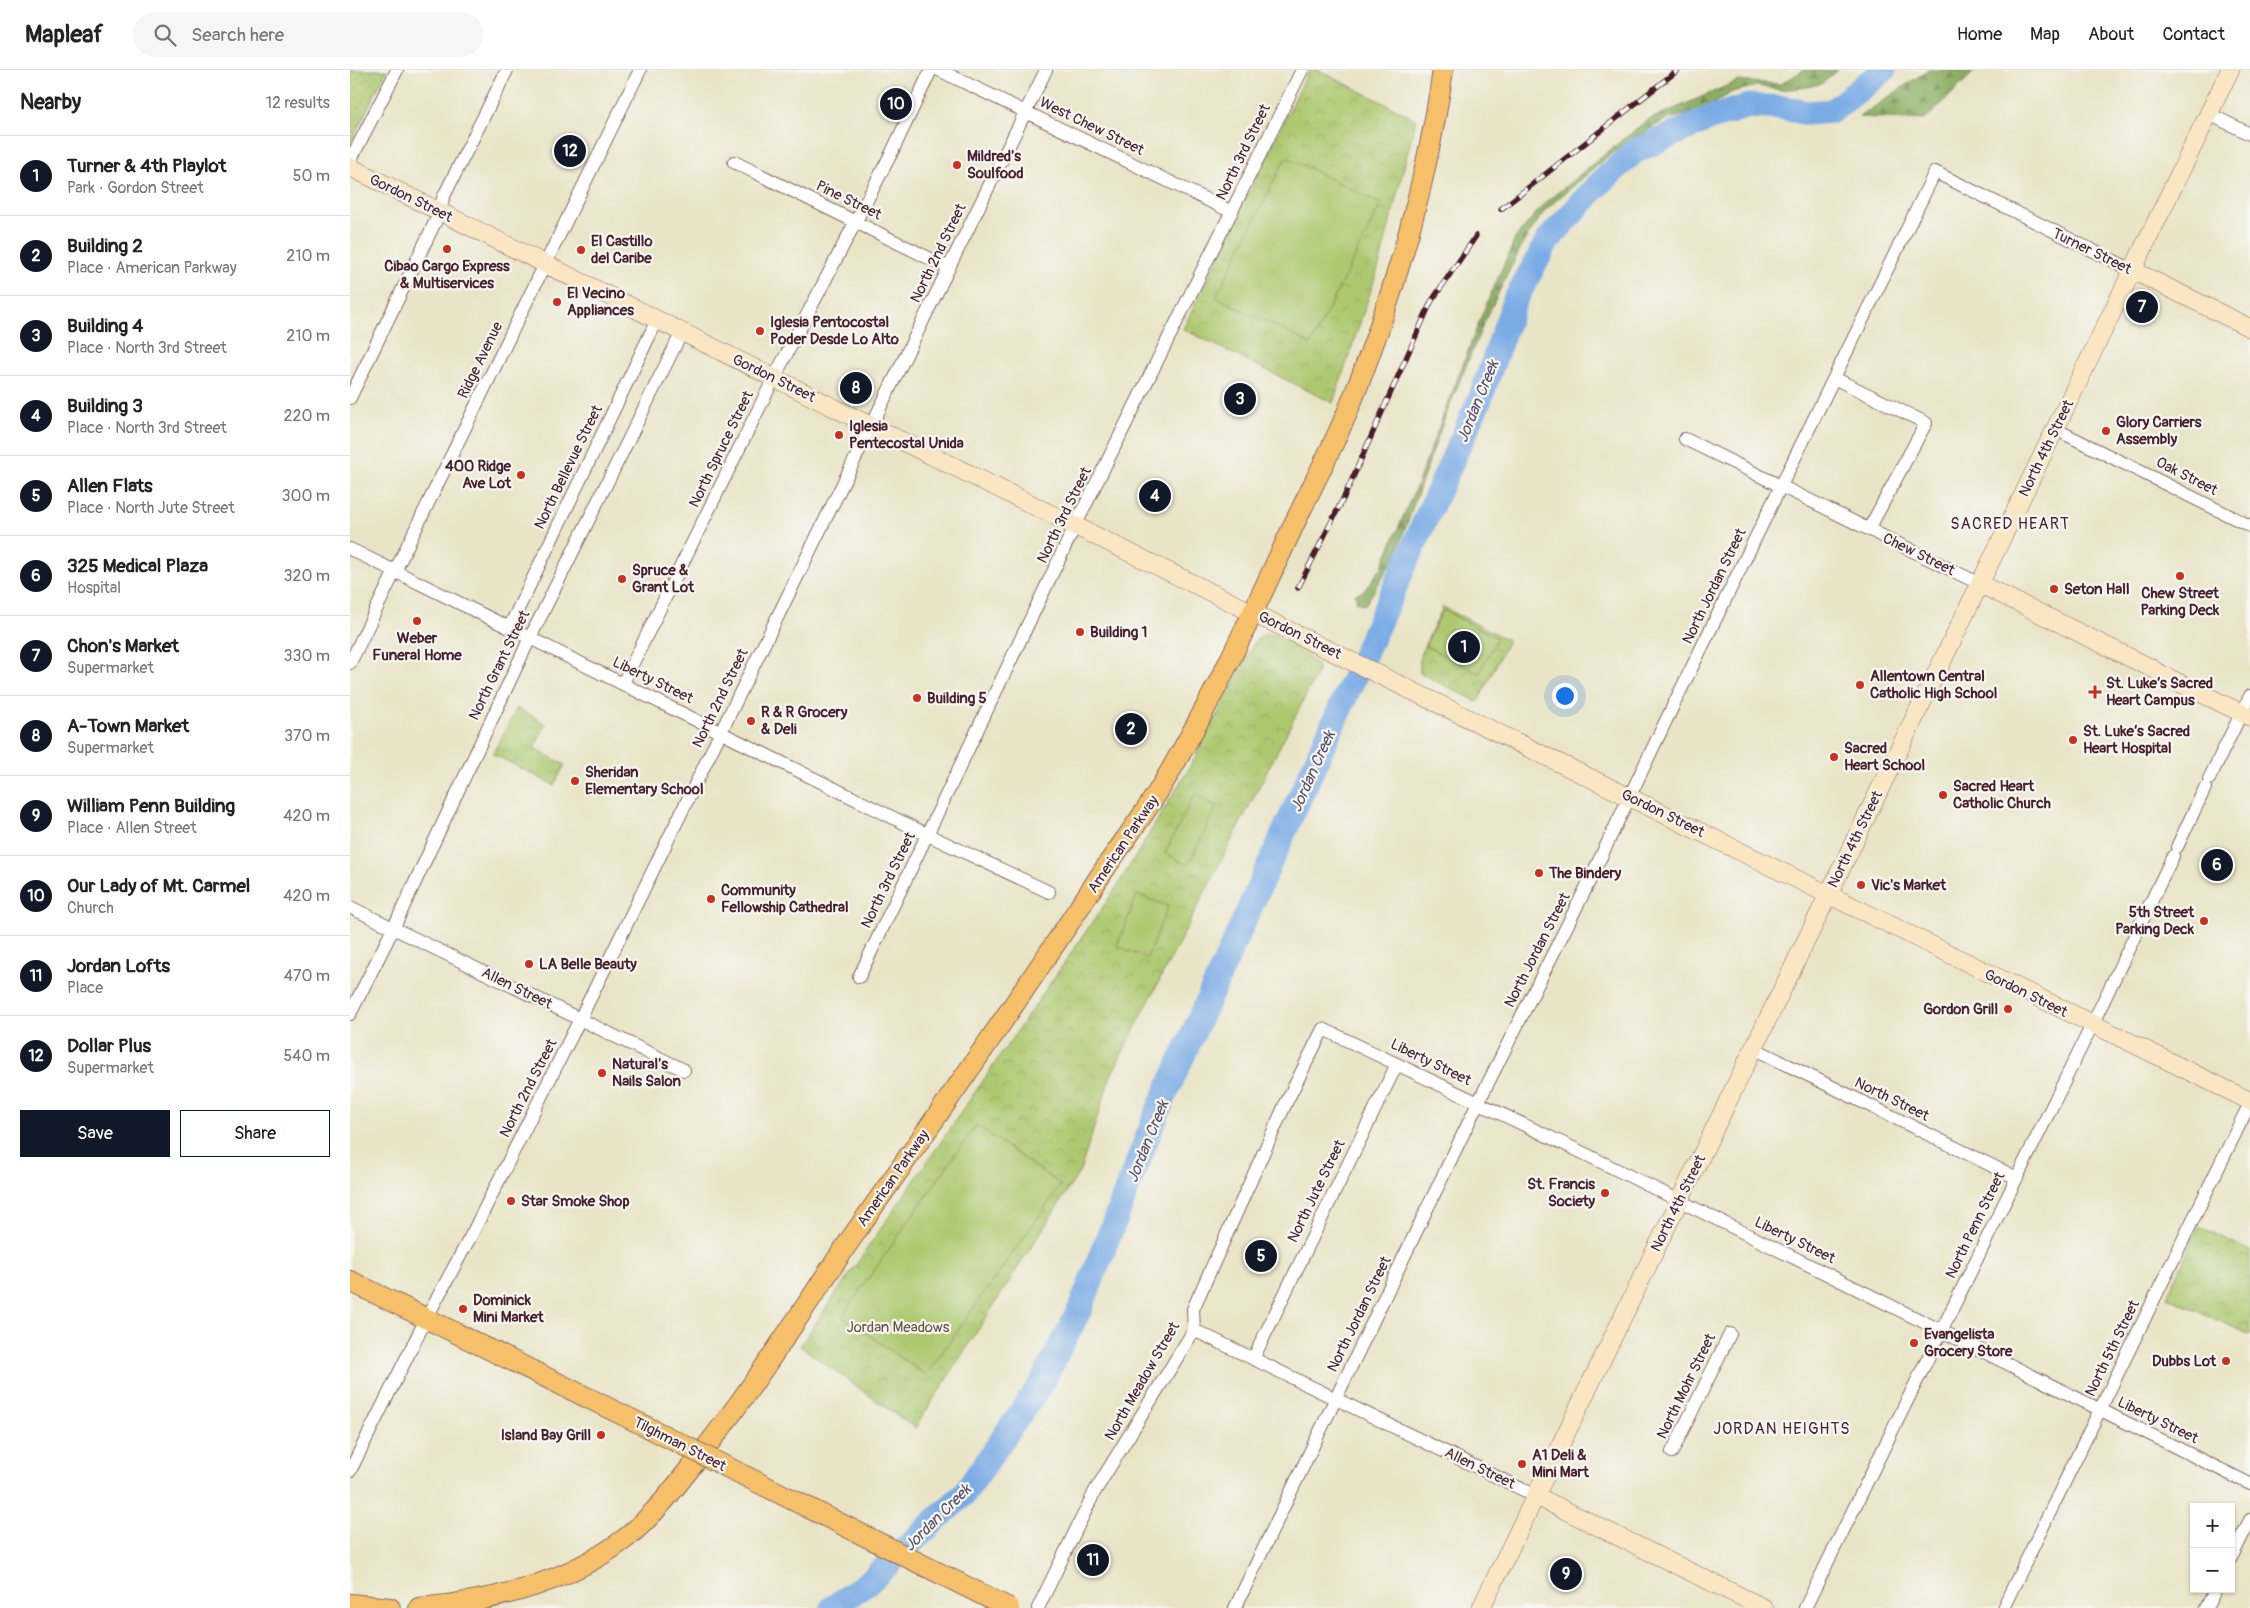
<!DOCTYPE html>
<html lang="en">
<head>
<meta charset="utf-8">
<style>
	body { margin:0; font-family:Pangolin,sans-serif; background:#f6f6f6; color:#222 }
	.controls { position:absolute; right:15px; bottom:15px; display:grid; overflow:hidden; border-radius:0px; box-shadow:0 1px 4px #0004 }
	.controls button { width:45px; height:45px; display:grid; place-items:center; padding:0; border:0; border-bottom:1px solid #e0e0e0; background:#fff; color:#222; font:25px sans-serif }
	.you { position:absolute; left:1214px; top:625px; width:18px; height:18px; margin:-12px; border:4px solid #fff; border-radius:50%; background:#1a73e8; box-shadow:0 0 0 8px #1a73e833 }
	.badge { display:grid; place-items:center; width:32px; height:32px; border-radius:50%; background:#111827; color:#fff; font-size:16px; font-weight:700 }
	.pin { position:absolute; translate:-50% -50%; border:2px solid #fff; box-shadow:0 1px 5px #0006 }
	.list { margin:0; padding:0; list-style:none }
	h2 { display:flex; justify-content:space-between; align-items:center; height:65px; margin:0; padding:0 20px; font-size:21px }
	h2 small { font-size:16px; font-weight:400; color:#767676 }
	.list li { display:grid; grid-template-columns:32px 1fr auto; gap:15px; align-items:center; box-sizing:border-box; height:80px; padding:0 20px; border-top:1px solid #e0e0e0 }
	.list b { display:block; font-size:19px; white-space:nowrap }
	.list p { margin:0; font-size:16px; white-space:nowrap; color:#767676 }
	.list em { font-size:16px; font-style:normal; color:#767676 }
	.actions { display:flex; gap:10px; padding:15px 20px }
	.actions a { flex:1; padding:11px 0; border:1px solid #111827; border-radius:0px; text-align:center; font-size:18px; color:#111827 }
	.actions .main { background:#111827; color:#fff }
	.icon { flex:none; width:28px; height:28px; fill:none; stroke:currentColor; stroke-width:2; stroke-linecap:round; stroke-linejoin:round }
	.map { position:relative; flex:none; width:1900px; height:1538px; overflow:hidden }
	header { display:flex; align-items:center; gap:30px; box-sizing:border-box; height:70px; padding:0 25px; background:#fff; border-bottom:1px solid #e0e0e0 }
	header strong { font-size:24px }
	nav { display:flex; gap:28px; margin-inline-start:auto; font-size:18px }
	.search { width:350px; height:45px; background:#f6f6f6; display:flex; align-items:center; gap:12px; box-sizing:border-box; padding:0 18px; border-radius:28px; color:#767676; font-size:19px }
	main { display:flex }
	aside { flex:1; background:#fff }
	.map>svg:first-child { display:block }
	.grass { fill:url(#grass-dots); stroke:#7c744e }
	.forest { fill:url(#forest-firs); stroke:#6a6646 }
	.park { fill:url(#park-crowns); stroke:#7c744e }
	.garden { fill:#adc970; stroke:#7c744e }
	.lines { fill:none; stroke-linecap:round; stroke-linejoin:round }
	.river { stroke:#7aabe5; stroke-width:25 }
	.street-casing { stroke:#826461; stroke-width:14 }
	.secondary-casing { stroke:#826461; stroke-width:19 }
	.primary-casing { stroke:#826461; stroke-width:22 }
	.street { stroke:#fff; stroke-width:12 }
	.secondary { stroke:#fbe6c4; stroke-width:18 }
	.primary { stroke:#f6c06b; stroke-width:20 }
	.rail-casing { stroke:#4a1f2b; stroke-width:5.5 }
	.rail { stroke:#f6f6f2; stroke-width:4; stroke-dasharray:11; stroke-linecap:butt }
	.primary-bridge-casing { stroke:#826461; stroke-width:22; stroke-linecap:butt }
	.primary-bridge { stroke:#f6c06b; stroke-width:20 }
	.poi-dot { fill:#c8321e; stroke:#f6f6f2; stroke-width:2 }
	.labels { text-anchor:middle; stroke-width:4.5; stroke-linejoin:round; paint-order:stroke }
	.street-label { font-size:15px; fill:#4a1f2b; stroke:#f6f6f2 }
	.poi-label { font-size:15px; font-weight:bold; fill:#4a1f2b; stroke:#f6f6f2; text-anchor:start }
	.park-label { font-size:15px; fill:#685240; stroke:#f6f6f2 }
	.water-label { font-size:16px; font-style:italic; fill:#5b506c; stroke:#f6f6f2 }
	.neighbourhood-label { font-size:16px; letter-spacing:1px; fill:#4a1f2b; stroke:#f6f6f2 }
</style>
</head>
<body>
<header>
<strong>Mapleaf</strong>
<div class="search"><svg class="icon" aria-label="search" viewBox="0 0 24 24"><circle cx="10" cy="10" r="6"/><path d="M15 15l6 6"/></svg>Search here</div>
<nav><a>Home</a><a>Map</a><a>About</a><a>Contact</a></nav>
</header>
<main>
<aside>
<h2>Nearby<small>12 results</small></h2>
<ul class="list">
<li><span class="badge">1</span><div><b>Turner &amp; 4th Playlot</b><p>Park · Gordon Street</p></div><em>50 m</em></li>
<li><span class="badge">2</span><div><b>Building 2</b><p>Place · American Parkway</p></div><em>210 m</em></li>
<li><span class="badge">3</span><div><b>Building 4</b><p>Place · North 3rd Street</p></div><em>210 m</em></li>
<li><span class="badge">4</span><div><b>Building 3</b><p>Place · North 3rd Street</p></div><em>220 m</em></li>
<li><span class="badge">5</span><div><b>Allen Flats</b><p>Place · North Jute Street</p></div><em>300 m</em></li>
<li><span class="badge">6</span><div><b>325 Medical Plaza</b><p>Hospital</p></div><em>320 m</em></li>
<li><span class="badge">7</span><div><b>Chon's Market</b><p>Supermarket</p></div><em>330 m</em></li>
<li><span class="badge">8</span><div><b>A-Town Market</b><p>Supermarket</p></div><em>370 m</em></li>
<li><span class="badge">9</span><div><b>William Penn Building</b><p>Place · Allen Street</p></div><em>420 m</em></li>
<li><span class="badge">10</span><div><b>Our Lady of Mt. Carmel</b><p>Church</p></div><em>420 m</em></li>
<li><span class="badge">11</span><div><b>Jordan Lofts</b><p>Place</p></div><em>470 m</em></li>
<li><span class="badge">12</span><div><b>Dollar Plus</b><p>Supermarket</p></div><em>540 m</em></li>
</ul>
<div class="actions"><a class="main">Save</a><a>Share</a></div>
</aside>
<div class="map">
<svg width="1900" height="1538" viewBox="0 0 1900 1538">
	<defs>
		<pattern id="grass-dots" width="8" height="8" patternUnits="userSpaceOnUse" patternTransform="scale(1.25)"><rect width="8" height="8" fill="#adc970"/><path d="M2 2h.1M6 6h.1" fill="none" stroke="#96ac61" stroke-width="1.8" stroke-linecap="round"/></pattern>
		<pattern id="forest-firs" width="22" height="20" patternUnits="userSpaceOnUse" patternTransform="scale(1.25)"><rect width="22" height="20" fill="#8aad62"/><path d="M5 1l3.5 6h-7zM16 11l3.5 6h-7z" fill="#738c51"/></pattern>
		<pattern id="park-crowns" width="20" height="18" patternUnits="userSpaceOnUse" patternTransform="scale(1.25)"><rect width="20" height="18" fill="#adc970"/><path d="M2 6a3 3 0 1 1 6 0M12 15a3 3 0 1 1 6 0" fill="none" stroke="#96ac61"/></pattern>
	</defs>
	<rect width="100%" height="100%" fill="#f6f6f2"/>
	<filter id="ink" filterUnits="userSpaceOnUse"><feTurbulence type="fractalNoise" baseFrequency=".02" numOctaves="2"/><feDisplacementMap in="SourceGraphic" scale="10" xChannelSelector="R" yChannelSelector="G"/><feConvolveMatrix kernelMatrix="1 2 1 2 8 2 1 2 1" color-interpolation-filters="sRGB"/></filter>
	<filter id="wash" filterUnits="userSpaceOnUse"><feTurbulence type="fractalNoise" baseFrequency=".0096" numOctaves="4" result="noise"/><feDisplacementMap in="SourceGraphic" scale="20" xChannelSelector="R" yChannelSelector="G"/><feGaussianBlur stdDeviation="1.12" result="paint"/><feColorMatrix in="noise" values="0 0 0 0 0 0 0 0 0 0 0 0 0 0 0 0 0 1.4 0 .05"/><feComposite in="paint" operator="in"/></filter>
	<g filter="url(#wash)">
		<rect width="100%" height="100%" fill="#e9e4c6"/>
		<!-- grass -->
		<path class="grass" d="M0,0H37L0,74Z"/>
		<!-- forest -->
		<path class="forest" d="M1454,0H1488L1473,13L1458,17L1431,20L1407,16L1382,22L1356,39L1315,50L1262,83L1195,140L1173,173L1135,250L1095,347L1045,487L1015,535L1007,532L1005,524L1013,522L1031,498L1068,412L1133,242L1166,167L1196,132L1296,51L1388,11L1431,14Z
			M1578,0H1626L1575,50L1509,47Z"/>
		<!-- park -->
		<path class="park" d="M959,0H968L1066,49L1029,196L983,333L833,259Z
			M1093,537L1158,570L1128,632L1070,603V585Z
			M916,564L924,565L961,583L958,588L966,593L969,600L761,1005L730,1101L565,1358L450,1276L768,815L845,688L904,573L909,567Z
			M167,638L196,654L184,678L215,695L204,715L143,684Z
			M1849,1156L1900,1181V1265L1817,1227Z"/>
		<!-- garden -->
		<path class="garden" d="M936,87L1031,134L961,274L866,227Z
			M1093,540L1147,568L1129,603L1075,576Z
			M844,725L867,736L838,795L815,783Z
			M787,825L818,836L797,888L767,876Z
			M626,1055L711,1115L576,1305L492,1246Z"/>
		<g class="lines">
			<!-- river -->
			<path class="river" d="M482,1538L520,1511L614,1424L691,1314L730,1239L807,1043L1130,329L1165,230L1198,170L1245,118L1285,81L1360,48L1399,36L1434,38L1457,43L1482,41L1534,0"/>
		</g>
	</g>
	<g filter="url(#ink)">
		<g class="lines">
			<!-- street casing -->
			<g class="street-casing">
				<path id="street" d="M589,0L882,142
					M1859,44L1900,64
					M0,91L47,0
					M384,92L599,198
					M1484,308L1576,353L1519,459
					M0,328L90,142L93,128L157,0
					M1705,359L1900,456
					M1335,369L1630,514
					M0,479L578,765L699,822
					M159,558L307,250
					M0,593L290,0
					M273,613L424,308L541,84L581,0
					M1859,709L1900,626
					M1827,777L1855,718
					M0,837L334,1000
					M509,907L725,456L952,0
					M0,944L43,859L180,568L332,262
					M1403,978L1667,1108
					M844,1260L1186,1426
					M903,1289L1047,994
					M1322,1382L1380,1264
					M0,1401L76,1249L124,1160L230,949L696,0
					M1881,1488L1900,1450
					M688,1538L745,1421L844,1260L843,1239L935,1035L973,959L1227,1080L1900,1414
					M885,1538L1128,1033L1235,820L1321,640L1585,102L1782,200
					M1455,1538L1742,955L1823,786
					M1653,1538L1900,1033
					M1856,1538L1866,1519"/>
			</g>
			<!-- secondary casing -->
			<g class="secondary-casing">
				<path id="secondary" d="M0,97L521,356L1900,1031
					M1782,200L1900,258
					M1630,514L1803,599
					M1809,603L1900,647
					M1186,1426L1414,1538
					M1131,1538L1880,0"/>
			</g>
			<!-- primary casing -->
			<g class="primary-casing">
				<path id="primary" d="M0,1211L289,1353
					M0,1534L40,1538
					M69,1538C142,1532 216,1514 276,1468C304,1445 325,1418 347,1389C405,1316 454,1237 507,1160C592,1039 677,918 758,794C776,768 796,742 812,715C864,629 905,538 947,448C964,413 982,378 997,343C1042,233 1076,118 1093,0"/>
			</g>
			<!-- street -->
			<use href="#street" class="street"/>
			<!-- secondary -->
			<use href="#secondary" class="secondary"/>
			<!-- primary -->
			<use href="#primary" class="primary"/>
			<!-- rail casing -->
			<g class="rail-casing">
				<path id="rail" d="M1151,139L1328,0
					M948,518L996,423L1081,232L1126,166"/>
			</g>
			<!-- rail -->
			<use href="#rail" class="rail"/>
			<!-- primary-bridge casing -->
			<g class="primary-bridge-casing">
				<path id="primary-bridge" d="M289,1353L659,1538"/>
			</g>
			<!-- primary-bridge -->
			<use href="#primary-bridge" class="primary-bridge"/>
		</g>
	</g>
	<!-- markers -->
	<g class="poi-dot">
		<circle cx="607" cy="95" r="5"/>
		<circle cx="97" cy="179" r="5"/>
		<circle cx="231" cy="180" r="5"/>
		<circle cx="207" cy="232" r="5"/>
		<circle cx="410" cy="261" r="5"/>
		<circle cx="1756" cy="361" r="5"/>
		<circle cx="489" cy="365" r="5"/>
		<circle cx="171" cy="405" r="5"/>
		<circle cx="1830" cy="506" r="5"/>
		<circle cx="272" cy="509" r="5"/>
		<circle cx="1704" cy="519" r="5"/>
		<circle cx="67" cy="551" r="5"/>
		<circle cx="730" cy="562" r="5"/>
		<circle cx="1510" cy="615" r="5"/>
		<path d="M1742.5 614.5h5v5h5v5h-5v5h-5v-5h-5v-5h5z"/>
		<circle cx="567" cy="628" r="5"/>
		<circle cx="401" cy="651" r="5"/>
		<circle cx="1723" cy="670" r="5"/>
		<circle cx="1484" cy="687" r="5"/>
		<circle cx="225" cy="711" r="5"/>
		<circle cx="1593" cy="725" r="5"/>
		<circle cx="1189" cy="803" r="5"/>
		<circle cx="1511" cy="815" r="5"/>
		<circle cx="361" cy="829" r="5"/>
		<circle cx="1854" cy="851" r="5"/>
		<circle cx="179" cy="894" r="5"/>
		<circle cx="1658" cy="939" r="5"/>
		<circle cx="252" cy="1003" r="5"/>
		<circle cx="1255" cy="1123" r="5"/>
		<circle cx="161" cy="1131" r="5"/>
		<circle cx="113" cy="1239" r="5"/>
		<circle cx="1564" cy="1273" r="5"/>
		<circle cx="1876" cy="1291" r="5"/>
		<circle cx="251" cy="1365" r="5"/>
		<circle cx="1172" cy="1394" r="5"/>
	</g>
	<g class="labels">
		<!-- street labels -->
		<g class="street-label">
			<text transform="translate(742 56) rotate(26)" y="5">West Chew Street</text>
			<text transform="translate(893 82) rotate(-64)" y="5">North 3rd Street</text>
			<text transform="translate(61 128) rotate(26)" y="5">Gordon Street</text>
			<text transform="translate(499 130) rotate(26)" y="5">Pine Street</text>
			<text transform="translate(1742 181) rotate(26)" y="5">Turner Street</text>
			<text transform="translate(588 183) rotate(-64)" y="5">North 2nd Street</text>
			<text transform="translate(130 290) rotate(-64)" y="5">Ridge Avenue</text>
			<text transform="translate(424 308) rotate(26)" y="5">Gordon Street</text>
			<text transform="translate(1696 378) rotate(-64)" y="5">North 4th Street</text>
			<text transform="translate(371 379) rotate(-64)" y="5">North Spruce Street</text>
			<text transform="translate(218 397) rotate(-64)" y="5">North Bellevue Street</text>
			<text transform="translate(1837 406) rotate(27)" y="5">Oak Street</text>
			<text transform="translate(714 445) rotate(-64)" y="5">North 3rd Street</text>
			<text transform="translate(1569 484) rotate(26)" y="5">Chew Street</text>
			<text transform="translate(1364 516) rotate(-64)" y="5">North Jordan Street</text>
			<text transform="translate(950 565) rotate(26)" y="5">Gordon Street</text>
			<text transform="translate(149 595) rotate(-64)" y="5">North Grant Street</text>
			<text transform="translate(303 610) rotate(26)" y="5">Liberty Street</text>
			<text transform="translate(370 628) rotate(-64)" y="5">North 2nd Street</text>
			<text transform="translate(1313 743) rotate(26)" y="5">Gordon Street</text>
			<text transform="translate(1505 769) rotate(-64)" y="5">North 4th Street</text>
			<text transform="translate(773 774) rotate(-56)" y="5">American Parkway</text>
			<text transform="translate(538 810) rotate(-64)" y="5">North 3rd Street</text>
			<text transform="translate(1187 880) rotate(-63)" y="5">North Jordan Street</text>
			<text transform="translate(167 918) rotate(26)" y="5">Allen Street</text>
			<text transform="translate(1676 923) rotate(26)" y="5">Gordon Street</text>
			<text transform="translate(1081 992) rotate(26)" y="5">Liberty Street</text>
			<text transform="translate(178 1018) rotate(-63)" y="5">North 2nd Street</text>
			<text transform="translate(1542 1029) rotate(26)" y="5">North Street</text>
			<text transform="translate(543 1108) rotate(-55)" y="5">American Parkway</text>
			<text transform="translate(966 1121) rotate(-64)" y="5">North Jute Street</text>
			<text transform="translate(1328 1133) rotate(-64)" y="5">North 4th Street</text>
			<text transform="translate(1625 1155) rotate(-64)" y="5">North Penn Street</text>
			<text transform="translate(1445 1170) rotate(26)" y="5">Liberty Street</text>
			<text transform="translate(1009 1244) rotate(-64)" y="5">North Jordan Street</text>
			<text transform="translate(1762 1278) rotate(-64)" y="5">North 5th Street</text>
			<text transform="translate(792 1311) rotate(-60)" y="5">North Meadow Street</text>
			<text transform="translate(1336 1316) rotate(-64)" y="5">North Mohr Street</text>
			<text transform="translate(1808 1350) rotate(26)" y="5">Liberty Street</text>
			<text transform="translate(330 1374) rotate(27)" y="5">Tilghman Street</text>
			<text transform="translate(1130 1398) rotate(26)" y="5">Allen Street</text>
		</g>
		<!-- poi labels -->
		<g class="poi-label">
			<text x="617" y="91">Mildred's<tspan x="617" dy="17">Soulfood</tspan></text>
			<text x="241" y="176">El Castillo<tspan x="241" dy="17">del Caribe</tspan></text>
			<text x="97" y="201" text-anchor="middle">Cibao Cargo Express<tspan x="97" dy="17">&amp; Multiservices</tspan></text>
			<text x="217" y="228">El Vecino<tspan x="217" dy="17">Appliances</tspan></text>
			<text x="420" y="257">Iglesia Pentocostal<tspan x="420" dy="17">Poder Desde Lo Alto</tspan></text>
			<text x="1766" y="357">Glory Carriers<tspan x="1766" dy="17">Assembly</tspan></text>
			<text x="499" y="361">Iglesia<tspan x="499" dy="17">Pentecostal Unida</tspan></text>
			<text x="161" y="401" text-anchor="end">400 Ridge<tspan x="161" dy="17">Ave Lot</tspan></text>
			<text x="282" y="505">Spruce &amp;<tspan x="282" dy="17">Grant Lot</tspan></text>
			<text x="1714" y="524">Seton Hall</text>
			<text x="1830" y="528" text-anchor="middle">Chew Street<tspan x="1830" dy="17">Parking Deck</tspan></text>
			<text x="740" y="567">Building 1</text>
			<text x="67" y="573" text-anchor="middle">Weber<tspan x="67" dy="17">Funeral Home</tspan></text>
			<text x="1520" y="611">Allentown Central<tspan x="1520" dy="17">Catholic High School</tspan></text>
			<text x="1756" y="618">St. Luke’s Sacred<tspan x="1756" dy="17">Heart Campus</tspan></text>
			<text x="577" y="633">Building 5</text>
			<text x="411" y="647">R &amp; R Grocery<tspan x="411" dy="17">&amp; Deli</tspan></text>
			<text x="1733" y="666">St. Luke’s Sacred<tspan x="1733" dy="17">Heart Hospital</tspan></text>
			<text x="1494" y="683">Sacred<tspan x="1494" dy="17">Heart School</tspan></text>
			<text x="235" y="707">Sheridan<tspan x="235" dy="17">Elementary School</tspan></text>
			<text x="1603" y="721">Sacred Heart<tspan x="1603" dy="17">Catholic Church</tspan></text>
			<text x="1199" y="808">The Bindery</text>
			<text x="1521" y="820">Vic's Market</text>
			<text x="371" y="825">Community<tspan x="371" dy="17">Fellowship Cathedral</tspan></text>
			<text x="1844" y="847" text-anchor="end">5th Street<tspan x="1844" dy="17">Parking Deck</tspan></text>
			<text x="189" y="899">LA Belle Beauty</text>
			<text x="1648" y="944" text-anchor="end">Gordon Grill</text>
			<text x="262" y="999">Natural's<tspan x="262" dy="17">Nails Salon</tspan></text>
			<text x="1245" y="1119" text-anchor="end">St. Francis<tspan x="1245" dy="17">Society</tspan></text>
			<text x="171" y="1136">Star Smoke Shop</text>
			<text x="123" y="1235">Dominick<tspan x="123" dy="17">Mini Market</tspan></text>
			<text x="1574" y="1269">Evangelista<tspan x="1574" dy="17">Grocery Store</tspan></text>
			<text x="1866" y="1296" text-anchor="end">Dubbs Lot</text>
			<text x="241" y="1370" text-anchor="end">Island Bay Grill</text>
			<text x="1182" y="1390">A1 Deli &amp;<tspan x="1182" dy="17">Mini Mart</tspan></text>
		</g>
		<!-- park labels -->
		<g class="park-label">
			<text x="548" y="1262">Jordan Meadows</text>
		</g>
		<!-- water labels -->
		<g class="water-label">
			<text transform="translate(1127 331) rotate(-68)" y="6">Jordan Creek</text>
			<text transform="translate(962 701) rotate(-66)" y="6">Jordan Creek</text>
			<text transform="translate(797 1071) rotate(-68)" y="6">Jordan Creek</text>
			<text transform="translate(587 1447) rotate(-45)" y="6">Jordan Creek</text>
		</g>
		<!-- neighbourhood labels -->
		<g class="neighbourhood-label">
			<text x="1660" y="459">SACRED HEART</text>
			<text x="1432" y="1364">JORDAN HEIGHTS</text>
		</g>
	</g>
</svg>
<div class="controls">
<button>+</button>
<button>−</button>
</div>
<div class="you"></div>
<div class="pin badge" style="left:1114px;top:577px">1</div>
<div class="pin badge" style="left:781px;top:659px">2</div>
<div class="pin badge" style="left:890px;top:329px">3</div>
<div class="pin badge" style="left:805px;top:426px">4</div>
<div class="pin badge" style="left:911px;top:1186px">5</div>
<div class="pin badge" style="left:1867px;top:795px">6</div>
<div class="pin badge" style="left:1792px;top:237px">7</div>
<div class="pin badge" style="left:506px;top:318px">8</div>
<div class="pin badge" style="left:1216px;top:1504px">9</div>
<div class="pin badge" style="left:546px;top:34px">10</div>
<div class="pin badge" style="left:743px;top:1490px">11</div>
<div class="pin badge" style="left:220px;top:81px">12</div>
</div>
</main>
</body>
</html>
